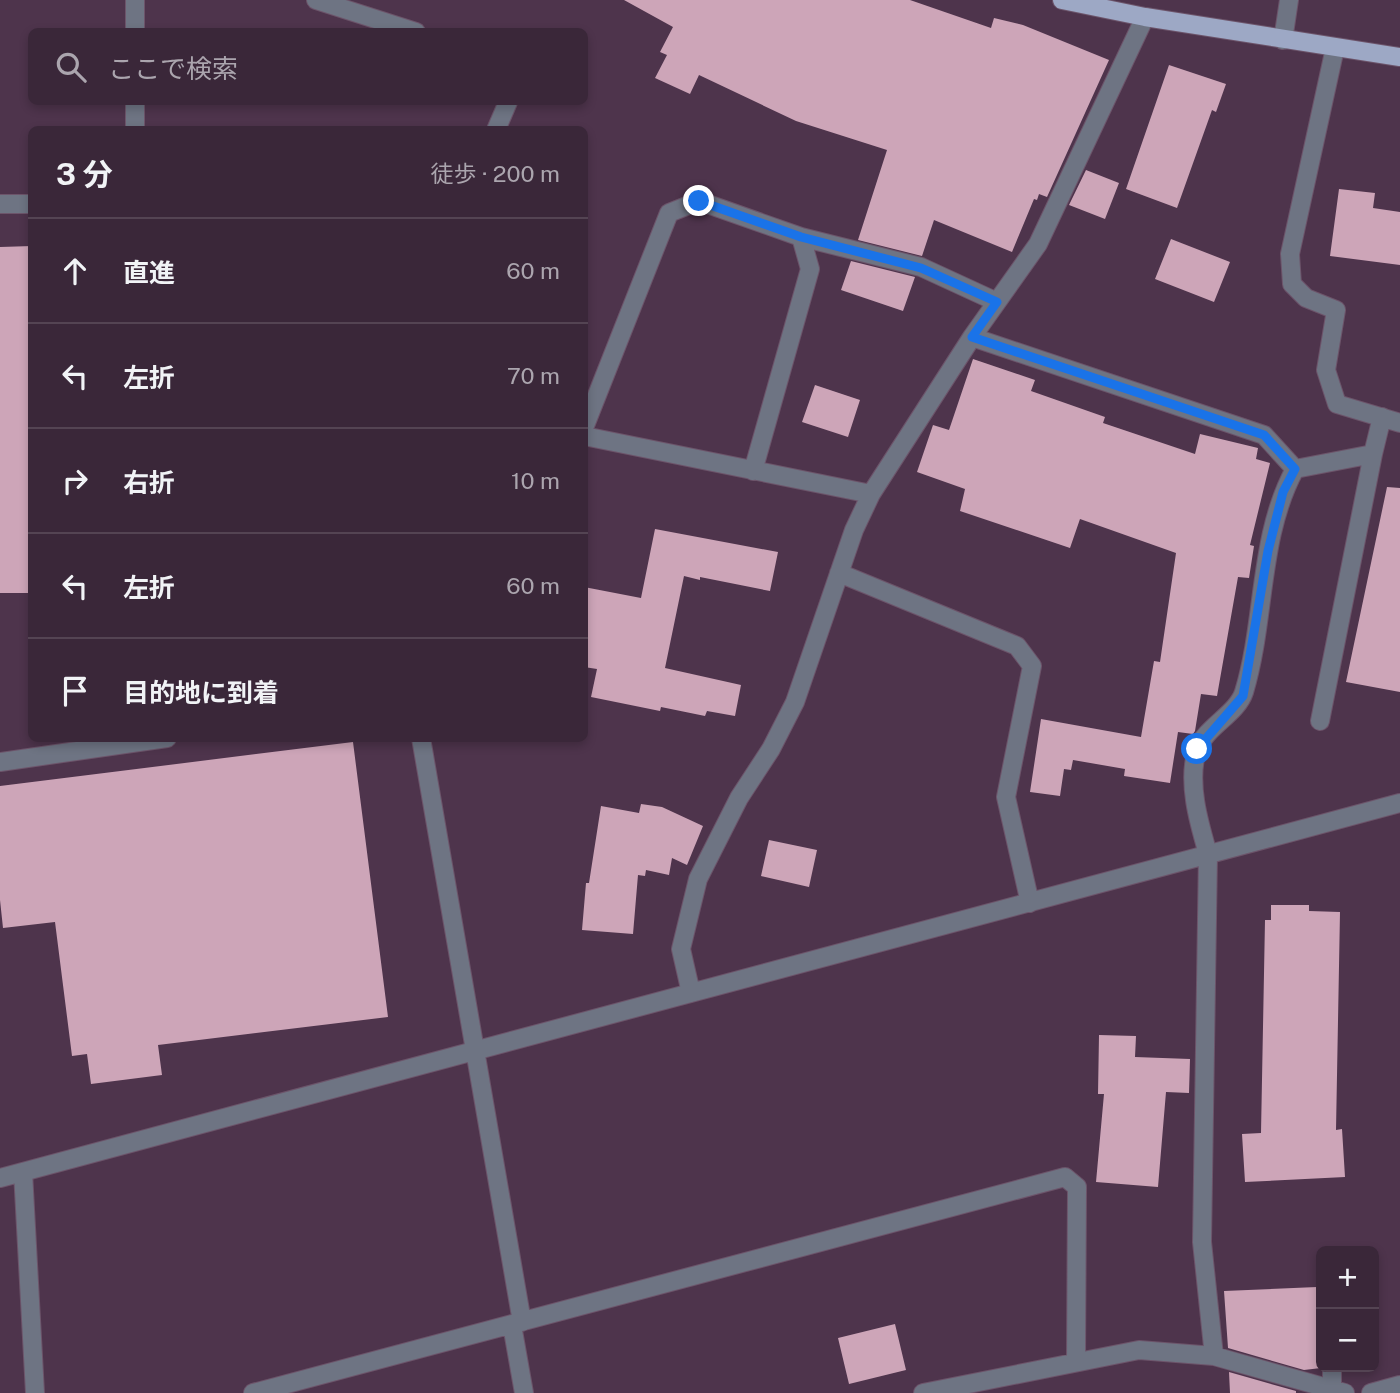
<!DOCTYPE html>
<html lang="ja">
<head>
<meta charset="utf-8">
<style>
	body { margin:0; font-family:"Public Sans","Noto Sans JP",sans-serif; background:#453344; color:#f1f3f6 }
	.controls { position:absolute; right:21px; bottom:21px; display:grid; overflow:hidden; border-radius:10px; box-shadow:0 4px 10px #0003 }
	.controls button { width:63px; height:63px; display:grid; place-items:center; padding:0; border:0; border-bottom:2px solid #544453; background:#3a2739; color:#f1f3f6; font:35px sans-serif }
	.stop { position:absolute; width:21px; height:21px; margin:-16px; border:5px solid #1a73e8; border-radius:50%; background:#fff }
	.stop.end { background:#1a73e8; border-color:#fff; box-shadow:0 2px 7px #0008 }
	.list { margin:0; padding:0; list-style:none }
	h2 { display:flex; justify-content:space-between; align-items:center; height:91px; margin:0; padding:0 28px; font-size:30px }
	h2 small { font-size:23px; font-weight:400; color:#aba5ae }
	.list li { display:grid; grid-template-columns:46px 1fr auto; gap:21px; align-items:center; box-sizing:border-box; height:105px; padding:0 28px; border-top:2px solid #544453 }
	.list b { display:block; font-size:26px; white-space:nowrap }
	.list em { font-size:23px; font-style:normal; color:#aba5ae }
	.icon { flex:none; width:38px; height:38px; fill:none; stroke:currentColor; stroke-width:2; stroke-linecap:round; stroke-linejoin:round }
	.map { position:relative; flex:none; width:1400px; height:1393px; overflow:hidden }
	.search { position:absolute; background:#3a2739; box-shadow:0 4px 10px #0003; left:28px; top:28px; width:560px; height:77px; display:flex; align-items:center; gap:18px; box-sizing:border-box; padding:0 24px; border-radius:10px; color:#aba5ae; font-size:26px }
	.panel { position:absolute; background:#3a2739; box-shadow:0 4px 10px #0003; left:28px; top:126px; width:560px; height:616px; border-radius:10px }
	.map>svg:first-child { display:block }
	.building { fill:#cda5b8 }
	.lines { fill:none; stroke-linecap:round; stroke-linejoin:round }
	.minor-casing { stroke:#6c546a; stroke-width:20 }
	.major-casing { stroke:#6c546a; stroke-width:20 }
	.minor { stroke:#6e7483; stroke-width:18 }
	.major { stroke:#9da8c5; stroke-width:18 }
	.route { stroke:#1a73e8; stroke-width:9 }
</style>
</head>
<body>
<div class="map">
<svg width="1400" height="1393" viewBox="0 0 1400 1393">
	<rect width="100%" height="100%" fill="#4e344c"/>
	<!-- building -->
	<path class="building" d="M624,0H910L991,28L994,18L1023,25L1109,60L1047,197L1039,194L1037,200L1034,199L1012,252L934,220L922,256L858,240L887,150L796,121L699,75L690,94L655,78L667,55L660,52L673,27Z
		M1169,65L1226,84L1216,112L1212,110L1177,208L1126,189Z
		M1086,170L1119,183L1105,219L1069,205Z
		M1339,189L1375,193L1373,208L1400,212V265L1330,256Z
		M1171,239L1230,262L1214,302L1155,279Z
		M32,246V593H0V247Z
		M851,261L915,277L903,311L841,290Z
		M973,359L1035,380L1031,391L1105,417L1103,423L1195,454L1200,434L1258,448L1256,459L1270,463L1250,545L1254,546L1249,578L1238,577L1217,696L1201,694L1195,731L1193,734L1178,732L1170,783L1124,776L1125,769L1073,760L1071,770L1064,769L1060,796L1030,792L1041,719L1141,737L1154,661L1160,662L1176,553L1080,519L1070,548L960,511L965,489L917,472L933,425L949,430Z
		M815,385L860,400L848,437L802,422Z
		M1387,487L1400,488V692L1346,682Z
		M655,529L778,552L770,591L700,577V580L684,576L665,668L741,685L735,716L707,711L705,716L661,707L660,711L591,697L597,669L584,667V587L641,598Z
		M353,742L388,1017L158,1045L162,1075L91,1084L87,1054L72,1056L55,922L3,928L0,900V786Z
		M641,804L662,807L703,826L687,865L672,858L669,875L646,870L645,876L638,875L633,934L582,930L586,883H589L601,806L639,813Z
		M769,840L817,850L809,887L761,876Z
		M1271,905H1309V911L1340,912L1336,1130L1342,1129L1345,1177L1245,1182L1242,1134L1261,1133L1265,920H1271Z
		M1099,1035L1136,1036L1135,1057L1190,1059L1189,1093L1166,1092L1158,1187L1096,1182L1104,1094H1098Z
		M1317,1287L1321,1368L1304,1370L1228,1348L1224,1291Z
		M895,1324L906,1370L849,1384L838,1338Z
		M1229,1372L1296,1391V1393H1230Z"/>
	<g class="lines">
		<!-- minor casing -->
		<g class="minor-casing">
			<path id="minor" d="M316,0L416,32
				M135,32V0
				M1283,40L1289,0
				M1335,48L1290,254L1292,284L1306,298L1336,310L1326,370L1337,404L1400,423
				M135,130V102
				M496,130L508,102
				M0,204H32
				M801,237L921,267L997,302
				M972,337L1264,435L1295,469C1258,537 1266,619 1244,692C1237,714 1205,727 1197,750C1187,783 1199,823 1208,854L1202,1242L1214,1356
				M584,428L669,213L699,201L801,237L810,269L753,471
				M584,436L871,494
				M1295,469L1373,454L1382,417
				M839,573L1017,646L1032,666L1006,797L1030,903
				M1320,721L1373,454
				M421,738L522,1322
				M0,762L167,738
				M691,993L681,949L698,879L739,798L771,749L795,702L854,530L871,494L972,337L1038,244L1145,17
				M23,1172L35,1393
				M0,1178L1400,803
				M512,1325L524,1393
				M1332,1367V1390
				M253,1393L1065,1177L1077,1187L1076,1362
				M923,1393L1139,1350L1214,1356L1345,1393
				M1371,1393L1400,1385"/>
		</g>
		<!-- major casing -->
		<g class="major-casing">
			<path id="major" d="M1062,0L1145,17L1400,57"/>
		</g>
		<!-- minor -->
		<use href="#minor" class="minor"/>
		<!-- major -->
		<use href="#major" class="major"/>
	</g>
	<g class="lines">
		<!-- route -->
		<path class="route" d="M699,201L801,237L921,268L997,302L972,337L1264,435L1295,469L1283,492L1268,551L1243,696L1197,749"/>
	</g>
</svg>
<div class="controls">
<button>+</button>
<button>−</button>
</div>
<div class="stop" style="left:1197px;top:749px"></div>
<div class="stop end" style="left:699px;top:201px"></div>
<div class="search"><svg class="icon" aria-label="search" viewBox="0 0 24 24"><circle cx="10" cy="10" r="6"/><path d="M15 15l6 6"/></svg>ここで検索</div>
<section class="panel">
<h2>3 分<small>徒歩 · 200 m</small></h2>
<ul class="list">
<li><svg class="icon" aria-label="ahead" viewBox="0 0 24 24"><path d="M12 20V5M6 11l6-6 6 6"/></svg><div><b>直進</b></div><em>60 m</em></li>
<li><svg class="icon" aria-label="left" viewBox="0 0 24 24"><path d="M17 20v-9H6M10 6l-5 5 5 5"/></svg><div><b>左折</b></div><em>70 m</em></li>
<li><svg class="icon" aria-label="right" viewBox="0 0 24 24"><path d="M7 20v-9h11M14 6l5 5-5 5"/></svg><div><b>右折</b></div><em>10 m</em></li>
<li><svg class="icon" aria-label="left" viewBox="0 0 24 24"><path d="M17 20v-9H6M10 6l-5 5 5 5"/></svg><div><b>左折</b></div><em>60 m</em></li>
<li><svg class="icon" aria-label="arrive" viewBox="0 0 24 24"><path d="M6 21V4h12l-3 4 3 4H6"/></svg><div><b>目的地に到着</b></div></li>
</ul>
</section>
</div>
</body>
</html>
